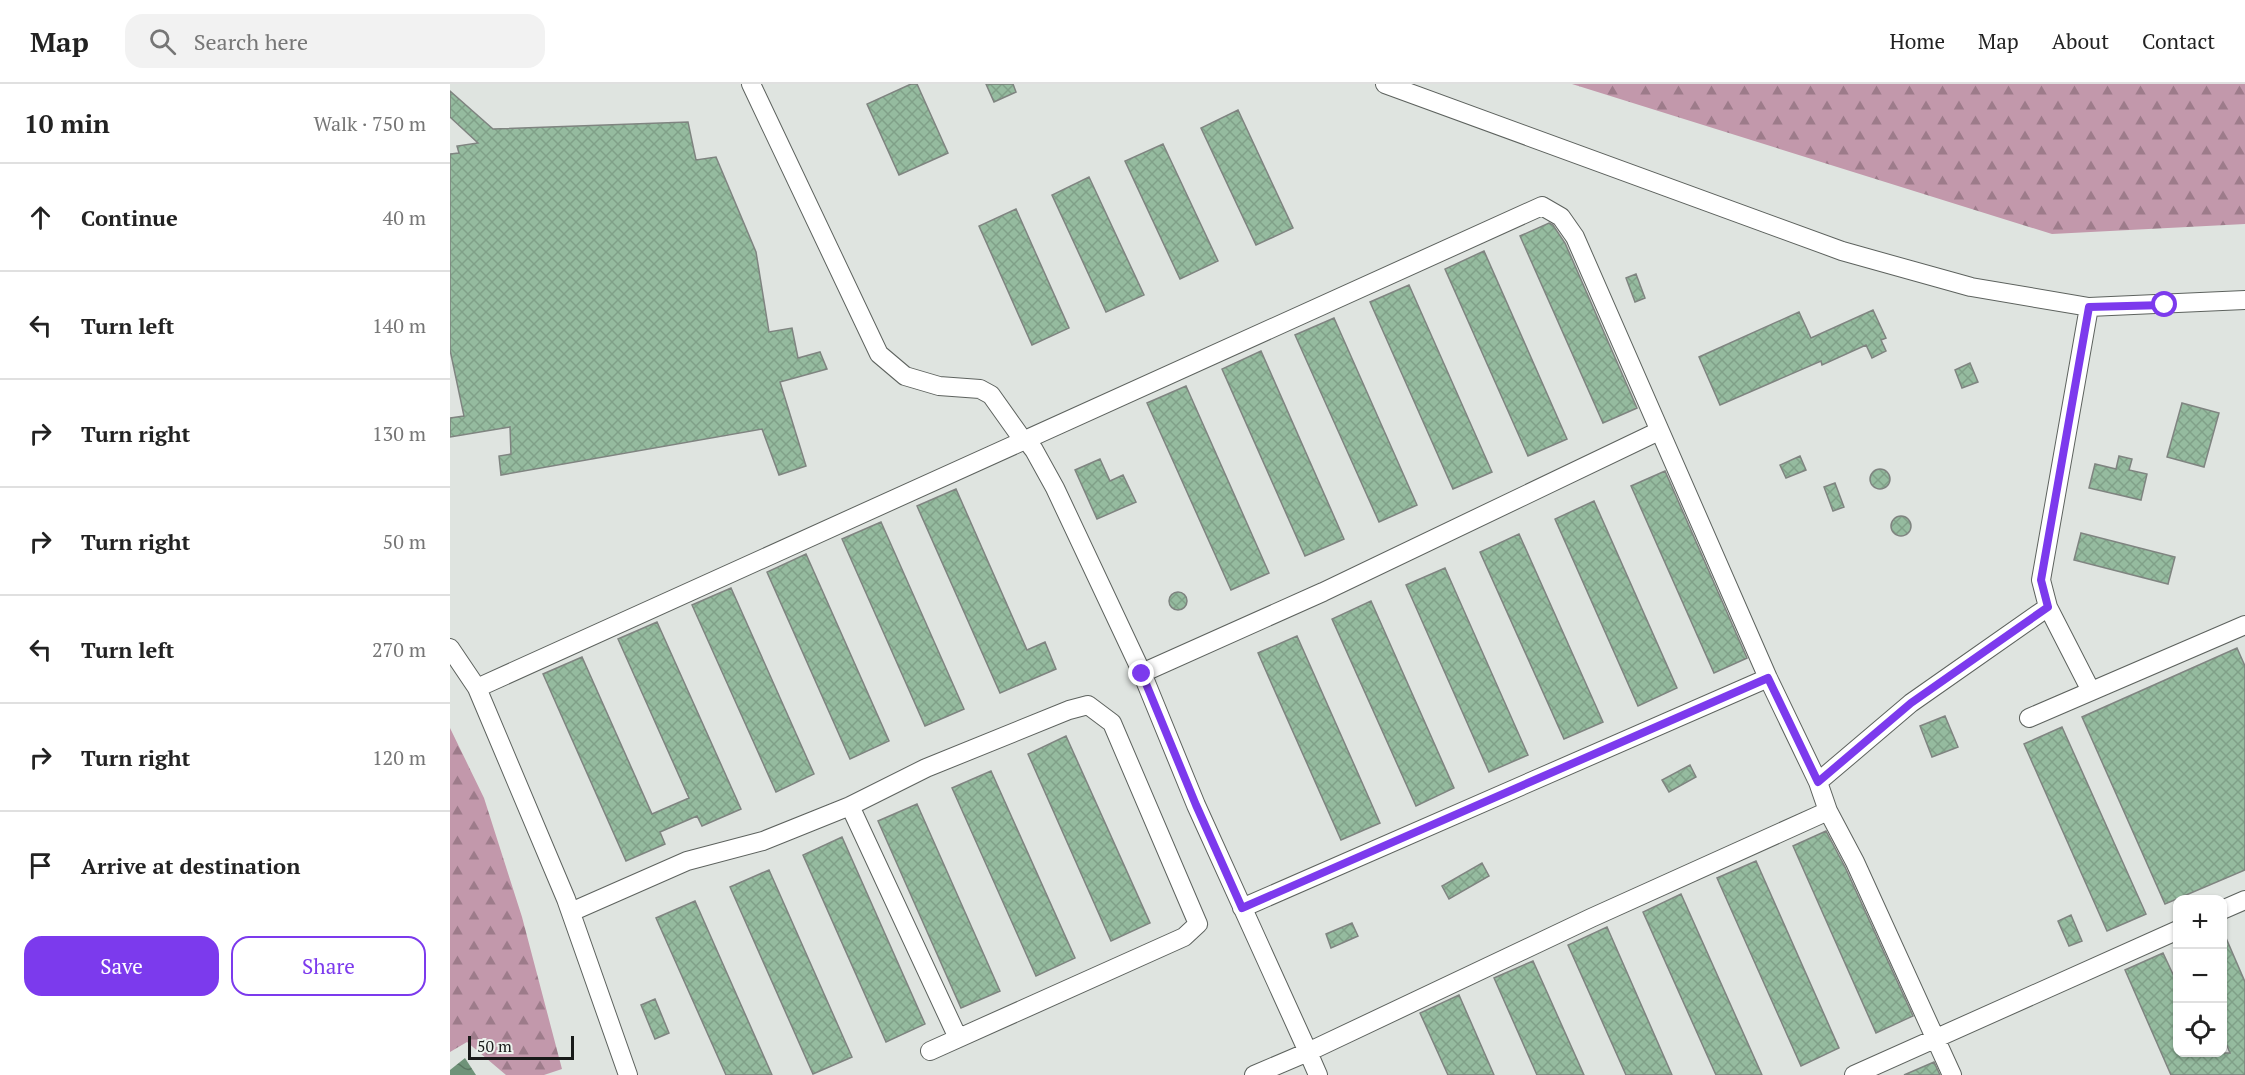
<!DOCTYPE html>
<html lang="en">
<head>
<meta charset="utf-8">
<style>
	body { margin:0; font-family:"PT Serif",serif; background:#f2f2f2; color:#222 }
	.controls { position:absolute; right:18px; bottom:18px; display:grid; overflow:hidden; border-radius:12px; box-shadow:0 2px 4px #0004 }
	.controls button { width:54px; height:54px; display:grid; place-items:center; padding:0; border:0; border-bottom:2px solid #e0e0e0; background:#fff; color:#222; font:30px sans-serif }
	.scale { position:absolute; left:18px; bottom:15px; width:106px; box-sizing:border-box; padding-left:6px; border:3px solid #181a19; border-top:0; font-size:16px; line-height:21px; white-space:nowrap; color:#181a19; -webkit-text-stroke:4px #ecf2ed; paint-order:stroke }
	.stop { position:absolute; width:18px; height:18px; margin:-14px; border:4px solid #7c3aed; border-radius:50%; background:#fff }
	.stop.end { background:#7c3aed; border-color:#fff; box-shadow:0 2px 6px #0008 }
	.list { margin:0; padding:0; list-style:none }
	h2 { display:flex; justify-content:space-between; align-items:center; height:78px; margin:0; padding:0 24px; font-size:26px }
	h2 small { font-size:20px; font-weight:400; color:#767676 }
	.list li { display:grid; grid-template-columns:39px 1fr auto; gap:18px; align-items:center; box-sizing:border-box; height:108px; padding:0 24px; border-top:2px solid #e0e0e0 }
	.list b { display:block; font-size:22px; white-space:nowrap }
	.list em { font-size:20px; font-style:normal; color:#767676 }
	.actions { display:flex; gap:12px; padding:18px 24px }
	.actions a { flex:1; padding:14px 0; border:2px solid #7c3aed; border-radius:18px; text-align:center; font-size:21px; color:#7c3aed }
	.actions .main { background:#7c3aed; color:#fff }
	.icon { flex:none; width:33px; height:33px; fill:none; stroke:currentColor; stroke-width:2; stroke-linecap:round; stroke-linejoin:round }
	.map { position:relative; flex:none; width:1795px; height:991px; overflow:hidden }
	header { display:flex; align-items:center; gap:36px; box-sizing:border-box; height:84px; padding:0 30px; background:#fff; border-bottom:2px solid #e0e0e0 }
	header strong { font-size:28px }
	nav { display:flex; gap:33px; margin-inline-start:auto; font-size:21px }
	.search { width:420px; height:54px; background:#f2f2f2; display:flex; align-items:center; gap:15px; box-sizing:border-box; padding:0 21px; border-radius:18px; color:#767676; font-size:22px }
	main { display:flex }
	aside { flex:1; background:#fff }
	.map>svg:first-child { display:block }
	.forest { fill:url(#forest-firs) }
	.water { fill:url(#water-waves) }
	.building { fill:url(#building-cross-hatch); stroke:#7f8480; stroke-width:1.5 }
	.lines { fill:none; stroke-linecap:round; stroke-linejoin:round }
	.minor-casing { stroke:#5d625e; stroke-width:20 }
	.minor { stroke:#fff; stroke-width:18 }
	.route { stroke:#7c3aed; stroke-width:8 }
</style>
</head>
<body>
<header>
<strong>Map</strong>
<div class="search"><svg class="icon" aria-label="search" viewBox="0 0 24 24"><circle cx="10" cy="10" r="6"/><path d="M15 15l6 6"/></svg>Search here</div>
<nav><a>Home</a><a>Map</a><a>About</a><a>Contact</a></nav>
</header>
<main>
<aside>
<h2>10 min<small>Walk · 750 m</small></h2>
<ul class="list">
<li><svg class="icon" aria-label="ahead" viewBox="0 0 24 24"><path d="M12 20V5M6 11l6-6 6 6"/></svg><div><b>Continue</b></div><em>40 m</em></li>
<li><svg class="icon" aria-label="left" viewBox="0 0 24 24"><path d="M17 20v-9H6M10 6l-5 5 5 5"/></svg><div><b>Turn left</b></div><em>140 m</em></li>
<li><svg class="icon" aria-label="right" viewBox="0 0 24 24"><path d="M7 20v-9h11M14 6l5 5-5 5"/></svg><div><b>Turn right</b></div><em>130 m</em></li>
<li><svg class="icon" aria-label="right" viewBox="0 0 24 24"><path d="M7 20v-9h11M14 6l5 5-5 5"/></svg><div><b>Turn right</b></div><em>50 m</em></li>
<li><svg class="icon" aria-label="left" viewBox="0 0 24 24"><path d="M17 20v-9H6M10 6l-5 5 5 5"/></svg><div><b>Turn left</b></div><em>270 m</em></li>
<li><svg class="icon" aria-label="right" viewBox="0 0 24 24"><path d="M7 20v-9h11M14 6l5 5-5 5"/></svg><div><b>Turn right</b></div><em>120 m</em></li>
<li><svg class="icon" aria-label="arrive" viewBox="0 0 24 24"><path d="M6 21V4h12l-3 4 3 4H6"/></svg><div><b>Arrive at destination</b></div></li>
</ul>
<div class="actions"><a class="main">Save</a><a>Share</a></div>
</aside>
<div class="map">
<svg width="1795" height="991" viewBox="0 0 1795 991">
	<defs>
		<pattern id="forest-firs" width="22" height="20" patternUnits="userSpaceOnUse" patternTransform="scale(1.5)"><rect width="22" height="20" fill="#c298ab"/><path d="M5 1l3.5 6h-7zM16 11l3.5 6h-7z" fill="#9d7b8a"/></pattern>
		<pattern id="water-waves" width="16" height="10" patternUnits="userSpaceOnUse" patternTransform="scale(1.5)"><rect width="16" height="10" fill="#6f9379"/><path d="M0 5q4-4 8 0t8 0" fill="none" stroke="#5a7762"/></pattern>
		<pattern id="building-cross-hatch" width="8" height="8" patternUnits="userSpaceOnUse" patternTransform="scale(1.5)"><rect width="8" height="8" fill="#95bb9f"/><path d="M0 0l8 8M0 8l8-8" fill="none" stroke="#80a088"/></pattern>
	</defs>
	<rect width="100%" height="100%" fill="#dfe4e0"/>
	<!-- forest -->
	<path class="forest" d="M1122,0H1795V140L1602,150Z
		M0,644L34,714L72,833L112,985L94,991H56L17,958L0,968Z"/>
	<!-- water -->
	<path class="water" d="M15,974L26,991H0V986Z"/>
	<!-- building -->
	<path class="building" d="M461,0H467L498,69L449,91L417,20Z
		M536,0H563L566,8L544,18Z
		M0,7L43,45L238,38L246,76L266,73L306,168L319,248L342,244L348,274L370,268L377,285L330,298L356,382L329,391L312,345L51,391L49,372L61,370L60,343L0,353V334L14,332L0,266V70L9,69L7,62L28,59L0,33Z
		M788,26L843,144L806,161L751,44Z
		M713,60L768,177L730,195L675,77Z
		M639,93L694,211L656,228L602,111Z
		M566,125L619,244L582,261L529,142Z
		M1099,139L1103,141L1115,159L1187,324L1153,339L1070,152Z
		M1034,167L1117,355L1078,372L995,185Z
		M1186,190L1195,214L1185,218L1176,194Z
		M959,201L1042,388L1003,405L920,218Z
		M1423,226L1436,254L1431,256L1436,267L1422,274L1416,261L1372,281L1371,277L1270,321L1249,273L1349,228L1361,254Z
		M884,234L967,421L929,438L845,251Z
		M811,267L894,455L855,472L772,285Z
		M1520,279L1528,298L1512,304L1505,286Z
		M736,302L819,489L781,506L697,319Z
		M1732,319L1769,329L1754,383L1717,373Z
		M1350,372L1356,386L1336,394L1330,381Z
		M1669,372L1682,375L1679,386L1697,390L1691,416L1639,404L1645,380L1666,385Z
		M650,375L660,397L673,391L686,418L647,435L625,386Z
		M1420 395a10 10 0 1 1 20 0a10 10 0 1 1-20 0Z
		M1215,387L1297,574L1264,589L1181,402Z
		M1385,399L1394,423L1383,427L1374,403Z
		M506,405L577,566L595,558L606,585L550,609L467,422Z
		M1144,417L1227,604L1188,622L1105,435Z
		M1441 442a10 10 0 1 1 20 0a10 10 0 1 1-20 0Z
		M431,438L514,625L475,642L392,455Z
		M1631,449L1725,473L1718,500L1624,476Z
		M1069,450L1153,638L1114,655L1030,468Z
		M356,470L439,657L400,675L317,488Z
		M995,484L1078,671L1039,688L956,501Z
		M281,504L364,690L326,708L242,521Z
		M719 517a9 9 0 1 1 18 0a9 9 0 1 1-18 0Z
		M921,517L1004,704L966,722L882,535Z
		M207,538L291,725L252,742L247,732L210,748L215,760L176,777L93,590L132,573L202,730L239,714L168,555Z
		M847,552L930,739L891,756L808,569Z
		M1787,564L1795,582V786L1715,820L1632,633Z
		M1495,632L1508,663L1482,673L1470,642Z
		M1612,643L1696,830L1657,847L1574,660Z
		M616,652L700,839L661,857L578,670Z
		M1240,681L1246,693L1219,708L1212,696Z
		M541,687L625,874L586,892L502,704Z
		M467,720L550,907L511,924L428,737Z
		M1376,747L1395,783L1463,932L1426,949L1343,762Z
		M392,753L475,940L436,958L353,771Z
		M1306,777L1389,964L1351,982L1267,794Z
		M1032,779L1039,792L999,815L992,802Z
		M319,786L402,973L363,990L280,803Z
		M1231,810L1312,991H1266L1193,828Z
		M245,817L322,991H276L206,834Z
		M1621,831L1632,857L1619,862L1608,837Z
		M902,839L908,852L881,864L876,850Z
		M1157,843L1222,991H1176L1118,861Z
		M1773,847L1795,898V991H1721L1675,886L1713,869L1728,901V969H1780L1773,952Z
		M1083,877L1134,991H1087L1044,894Z
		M1009,911L1044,991H998L970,929Z
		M205,915L219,949L205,955L191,921Z
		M1484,978L1490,991H1454Z"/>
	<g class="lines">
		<!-- minor casing -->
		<g class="minor-casing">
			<path id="minor" d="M301,0L429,270L455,292L489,302L530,305L541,311L573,356L577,357L584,366L605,404L692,589L746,721L858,968L1141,834L1378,727
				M935,0L1392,167L1521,203L1639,223L1795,216
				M1639,223L1591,496L1598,523L1641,607
				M0,564L27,604L116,815L178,991
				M692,589L873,508L1209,347
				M27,604L1092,122L1111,133L1125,153L1318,594L1368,698L1378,727L1405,778L1502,991
				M1579,634L1795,541
				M1368,698L1461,619L1598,523
				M400,722L508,954
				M792,824L1318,594
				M1772,826L1795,816
				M121,828L237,777L313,757L400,722L476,684L619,626L638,621L662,639L748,840L734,853L480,967
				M804,991L858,968L868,991
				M1404,991L1728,846"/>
		</g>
		<!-- minor -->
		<use href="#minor" class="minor"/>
	</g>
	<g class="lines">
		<!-- route -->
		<path class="route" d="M692,590L746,721L792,824L1318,594L1368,698L1461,619L1598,523L1591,496L1639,223L1715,221"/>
	</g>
</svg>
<div class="controls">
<button>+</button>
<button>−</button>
<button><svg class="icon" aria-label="locate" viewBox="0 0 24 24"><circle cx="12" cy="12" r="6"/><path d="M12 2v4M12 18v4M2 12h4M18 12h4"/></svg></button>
</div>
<div class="scale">50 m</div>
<div class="stop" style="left:1715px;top:221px"></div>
<div class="stop end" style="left:692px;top:590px"></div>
</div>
</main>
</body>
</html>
